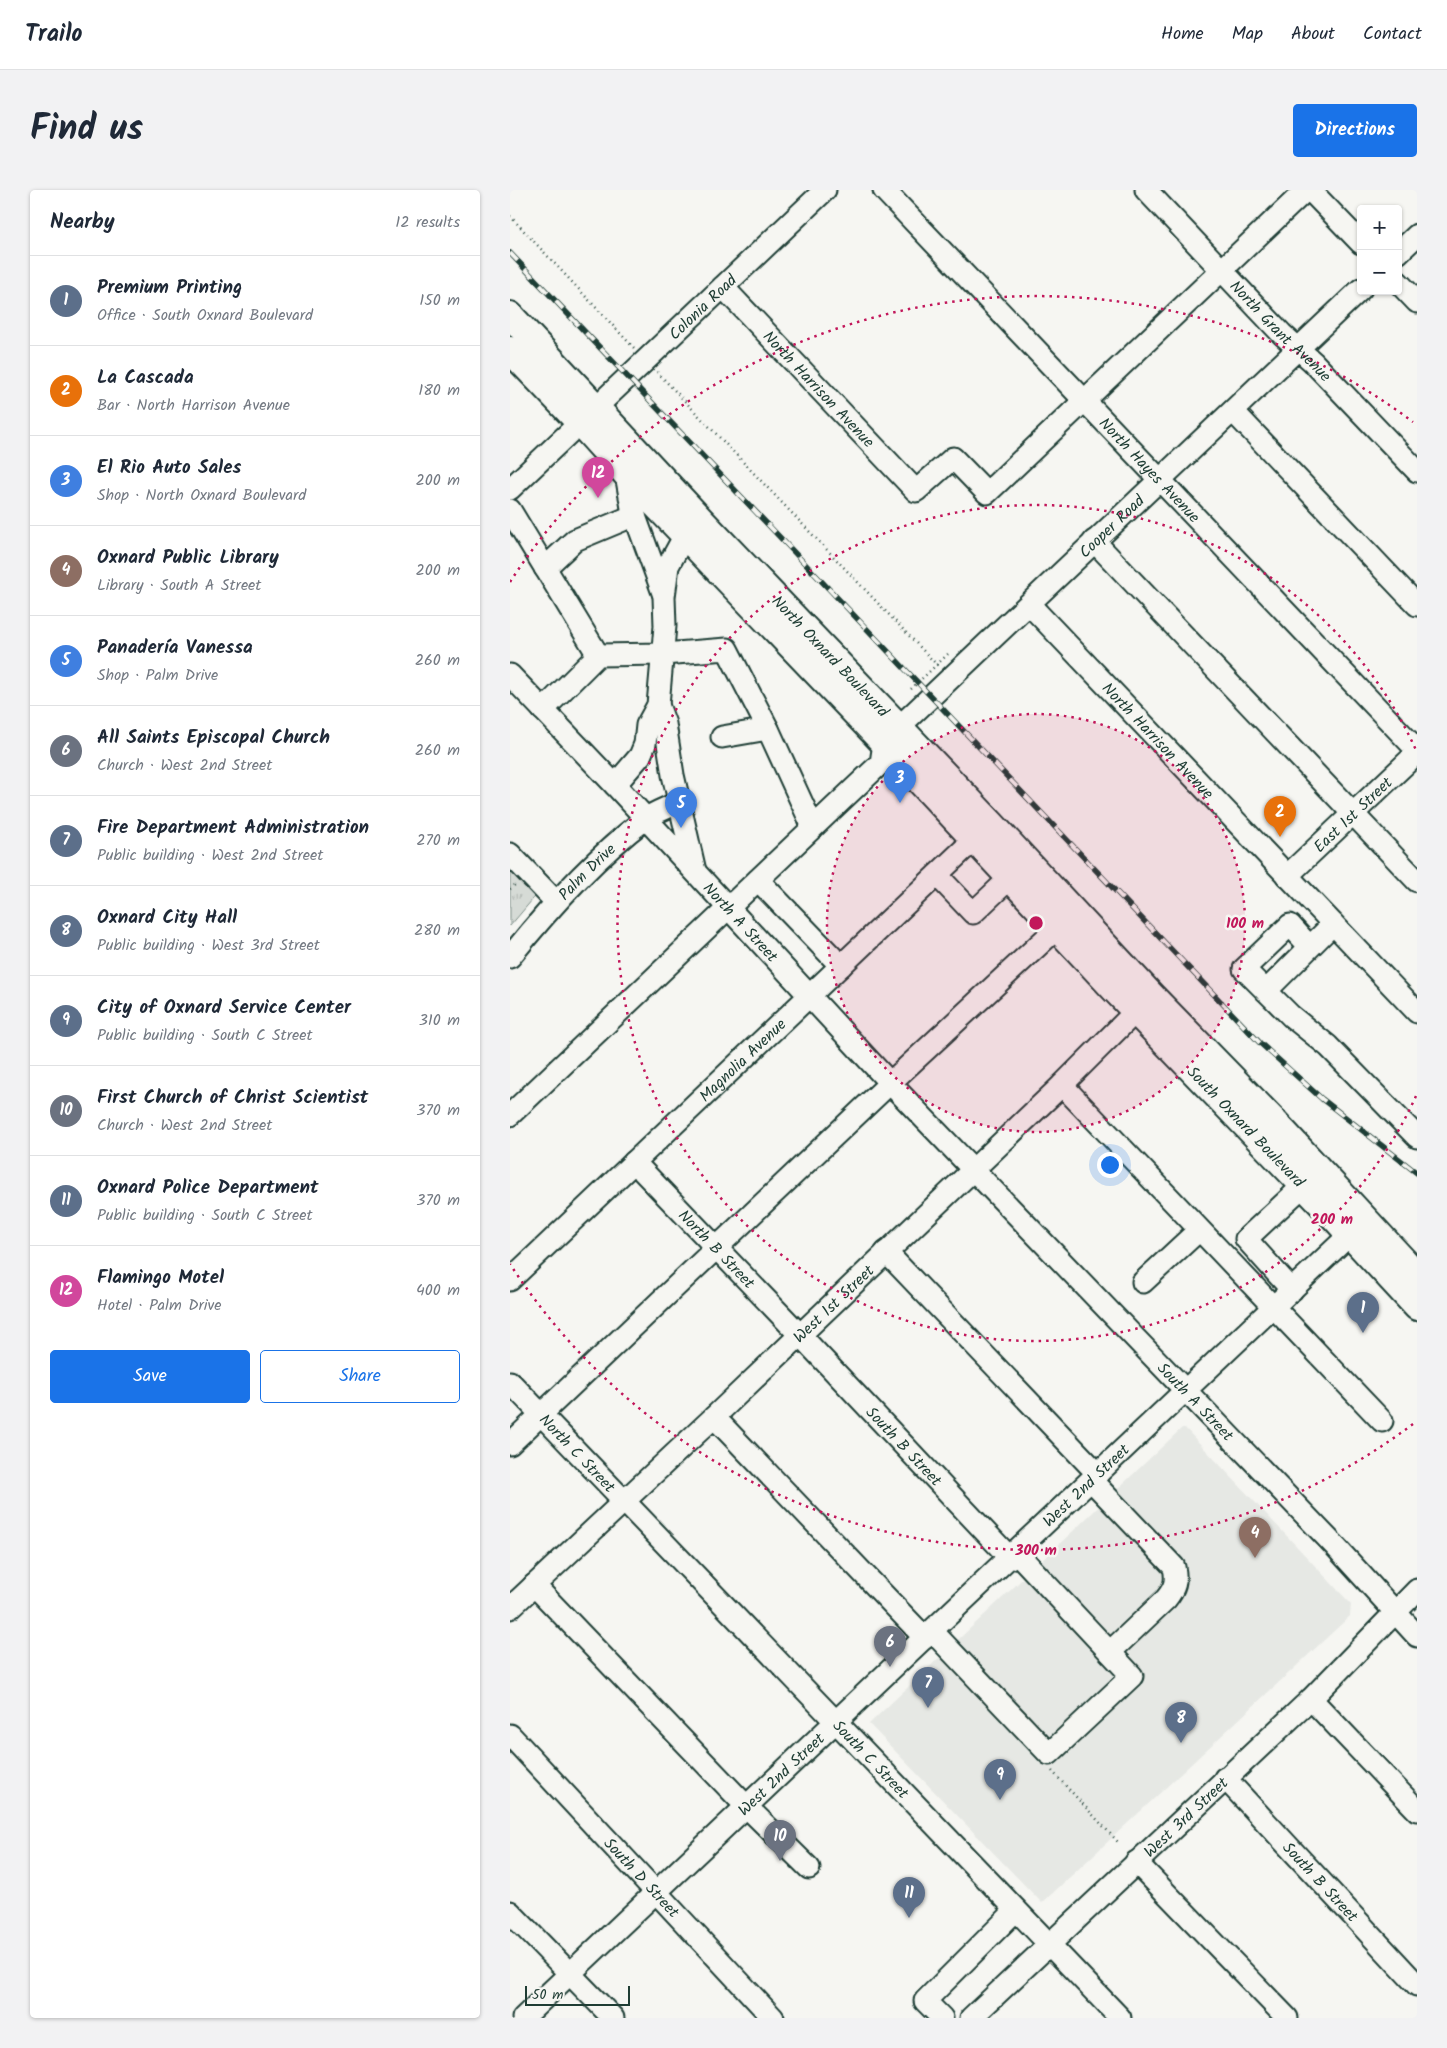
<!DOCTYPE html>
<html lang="en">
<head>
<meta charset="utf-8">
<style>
	body { margin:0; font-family:Kalam,sans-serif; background:#f2f2f3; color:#1f2937 }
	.controls { position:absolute; right:15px; top:15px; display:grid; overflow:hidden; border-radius:5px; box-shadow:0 1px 4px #0004 }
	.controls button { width:45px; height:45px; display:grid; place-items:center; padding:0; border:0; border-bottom:1px solid #e0e1e3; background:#fff; color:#1f2937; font:25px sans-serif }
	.scale { position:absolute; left:15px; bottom:12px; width:105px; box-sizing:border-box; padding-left:5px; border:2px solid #1f3d34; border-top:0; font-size:14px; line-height:18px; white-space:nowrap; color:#1f3d34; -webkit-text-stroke:4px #f6f6f2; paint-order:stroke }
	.you { position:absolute; left:599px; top:974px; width:18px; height:18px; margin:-12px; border:4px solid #fff; border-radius:50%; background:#1a73e8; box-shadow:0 0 0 8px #1a73e833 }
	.badge { display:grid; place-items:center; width:32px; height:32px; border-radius:50%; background:#1a73e8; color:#fff; font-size:16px; font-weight:700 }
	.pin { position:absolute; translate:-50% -41px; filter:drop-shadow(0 1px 2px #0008) }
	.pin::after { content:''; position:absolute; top:26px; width:18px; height:15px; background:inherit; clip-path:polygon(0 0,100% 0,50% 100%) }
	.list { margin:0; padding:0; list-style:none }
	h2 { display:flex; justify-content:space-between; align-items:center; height:65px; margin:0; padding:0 20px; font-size:21px }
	h2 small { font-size:16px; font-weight:400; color:#747a83 }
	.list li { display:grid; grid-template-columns:32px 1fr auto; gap:15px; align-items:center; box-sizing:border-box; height:90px; padding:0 20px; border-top:1px solid #e0e1e3 }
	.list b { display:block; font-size:19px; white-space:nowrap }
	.list p { margin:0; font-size:16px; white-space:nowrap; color:#747a83 }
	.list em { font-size:16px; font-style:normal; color:#747a83 }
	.actions { display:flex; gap:10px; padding:15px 20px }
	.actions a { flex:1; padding:11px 0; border:1px solid #1a73e8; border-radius:5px; text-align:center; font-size:18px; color:#1a73e8 }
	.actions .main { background:#1a73e8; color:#fff }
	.map { position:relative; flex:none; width:907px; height:1828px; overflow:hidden; border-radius:5px }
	header { display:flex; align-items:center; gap:30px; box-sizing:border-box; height:70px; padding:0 25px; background:#fff; border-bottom:1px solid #e0e1e3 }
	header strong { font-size:24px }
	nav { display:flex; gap:28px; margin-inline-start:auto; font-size:18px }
	.intro { display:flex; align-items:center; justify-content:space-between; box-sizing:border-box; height:120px; padding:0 30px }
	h1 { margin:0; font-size:35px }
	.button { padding:12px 22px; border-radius:5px; background:#1a73e8; color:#fff; font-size:18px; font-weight:700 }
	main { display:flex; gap:30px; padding:0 30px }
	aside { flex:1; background:#fff; border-radius:5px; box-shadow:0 1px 4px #0004 }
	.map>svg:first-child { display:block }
	.built { fill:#e6e8e4 }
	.park { fill:url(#park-tufts); stroke:#7a8c85 }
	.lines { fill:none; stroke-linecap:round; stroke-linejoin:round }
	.minor-casing { stroke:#1f3d34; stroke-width:25 }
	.major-casing { stroke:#1f3d34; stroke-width:30 }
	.path { stroke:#1f3d34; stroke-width:2.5; stroke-dasharray:1 4; stroke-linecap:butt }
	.minor { stroke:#f6f6f2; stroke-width:21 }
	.major { stroke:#f6f6f2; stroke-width:26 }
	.rail-casing { stroke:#1f3d34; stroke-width:5.5 }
	.rail { stroke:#f6f6f2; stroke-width:4; stroke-dasharray:11; stroke-linecap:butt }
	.ring { fill:none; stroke:#c2185b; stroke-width:2.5; stroke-dasharray:2.5 5 }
	.labels { text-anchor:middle; stroke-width:5; stroke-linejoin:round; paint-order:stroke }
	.street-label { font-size:16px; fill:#1f3d34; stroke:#f6f6f2 }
	.centre { fill:#c2185b; stroke:#f6f6f2; stroke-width:2.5 }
	.ring-label { font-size:15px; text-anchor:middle; font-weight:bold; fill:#c2185b; stroke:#f6f6f2; stroke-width:5; stroke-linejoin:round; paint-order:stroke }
</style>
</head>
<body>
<header>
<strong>Trailo</strong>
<nav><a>Home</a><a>Map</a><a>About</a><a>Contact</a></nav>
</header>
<div class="intro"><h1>Find us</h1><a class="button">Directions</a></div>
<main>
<aside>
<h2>Nearby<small>12 results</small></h2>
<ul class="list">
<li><span class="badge" style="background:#5c6f8a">1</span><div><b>Premium Printing</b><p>Office · South Oxnard Boulevard</p></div><em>150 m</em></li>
<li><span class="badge" style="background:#e8710a">2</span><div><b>La Cascada</b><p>Bar · North Harrison Avenue</p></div><em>180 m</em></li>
<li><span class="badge" style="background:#3f7fe0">3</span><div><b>El Rio Auto Sales</b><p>Shop · North Oxnard Boulevard</p></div><em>200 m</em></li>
<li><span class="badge" style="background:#8d6e63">4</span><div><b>Oxnard Public Library</b><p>Library · South A Street</p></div><em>200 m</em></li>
<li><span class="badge" style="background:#3f7fe0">5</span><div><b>Panadería Vanessa</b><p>Shop · Palm Drive</p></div><em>260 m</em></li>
<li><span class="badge" style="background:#6b7280">6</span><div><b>All Saints Episcopal Church</b><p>Church · West 2nd Street</p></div><em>260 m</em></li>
<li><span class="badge" style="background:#5c6f8a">7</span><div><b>Fire Department Administration</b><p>Public building · West 2nd Street</p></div><em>270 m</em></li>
<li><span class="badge" style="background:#5c6f8a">8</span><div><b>Oxnard City Hall</b><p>Public building · West 3rd Street</p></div><em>280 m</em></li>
<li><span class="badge" style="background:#5c6f8a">9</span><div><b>City of Oxnard Service Center</b><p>Public building · South C Street</p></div><em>310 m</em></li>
<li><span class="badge" style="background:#6b7280">10</span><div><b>First Church of Christ Scientist</b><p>Church · West 2nd Street</p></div><em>370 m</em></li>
<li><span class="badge" style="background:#5c6f8a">11</span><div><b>Oxnard Police Department</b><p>Public building · South C Street</p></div><em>370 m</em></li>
<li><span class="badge" style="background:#d1479c">12</span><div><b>Flamingo Motel</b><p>Hotel · Palm Drive</p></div><em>400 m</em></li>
</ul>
<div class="actions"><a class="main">Save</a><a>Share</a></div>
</aside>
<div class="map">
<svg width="907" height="1828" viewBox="0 0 907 1828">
	<defs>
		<pattern id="park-tufts" width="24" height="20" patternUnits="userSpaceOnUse" patternTransform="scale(1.25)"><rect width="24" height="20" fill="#d6dbd6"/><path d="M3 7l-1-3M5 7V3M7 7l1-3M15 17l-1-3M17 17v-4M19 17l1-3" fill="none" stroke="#b7bdb8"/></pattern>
	</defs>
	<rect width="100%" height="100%" fill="#f6f6f2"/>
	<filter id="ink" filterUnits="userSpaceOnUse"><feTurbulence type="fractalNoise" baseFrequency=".02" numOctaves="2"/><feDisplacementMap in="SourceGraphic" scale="10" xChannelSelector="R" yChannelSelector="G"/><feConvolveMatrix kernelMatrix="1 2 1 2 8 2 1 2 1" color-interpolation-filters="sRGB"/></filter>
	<g filter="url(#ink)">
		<!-- built -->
		<path class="built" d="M672,1238H675L841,1414L840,1426L532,1713L359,1534Z"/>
		<!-- park -->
		<path class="park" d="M0,674L28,703L0,736Z"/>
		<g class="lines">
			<!-- minor casing -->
			<g class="minor-casing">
				<g id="minor">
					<path id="s1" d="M374,0L907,560"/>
					<path id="s2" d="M636,0L772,144L803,172L907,281"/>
					<path d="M800,0L851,53"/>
					<path d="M888,63L907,45"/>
					<path d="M888,92L907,112"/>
					<path id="s3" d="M213,97L406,301L443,268L477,303L796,0"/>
					<path d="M723,221L907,415"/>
					<path d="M116,284L122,318L153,403"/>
					<path id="s4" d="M0,299L315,0"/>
					<path d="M0,320L88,465"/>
					<path d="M584,351L907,691"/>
					<path d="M35,378L65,350L125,325"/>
					<path id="s5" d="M519,414L907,822"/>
					<path id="s6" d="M0,485L105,595L380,893L825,1356L907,1446"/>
					<path d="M148,515L155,534L163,585L185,681"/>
					<path d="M33,520L88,465L153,464L217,459L258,539L303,637"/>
					<path d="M212,547L258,539"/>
					<path d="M105,595L130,566L135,554L137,535L148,515L155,436L154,407L158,376L175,345L185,336"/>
					<path d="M0,664L46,712"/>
					<path d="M427,685L463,723L500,688"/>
					<path id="s7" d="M777,686L907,563"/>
					<path d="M248,690L331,776"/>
					<path d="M800,757L780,735L734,779L756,801L823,734"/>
					<path id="s8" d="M0,767C40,717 83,669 134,630C144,622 158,618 169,612"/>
					<path d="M756,801L781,826L818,856L907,947"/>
					<path d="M552,895L872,1231"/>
					<path id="s9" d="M0,925L371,573L374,553L389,537L851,99"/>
					<path id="s10" d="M124,972L290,1145L500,1368"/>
					<path d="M376,1062L588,1284"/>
					<path id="s11" d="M0,1090L454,659L467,653"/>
					<path d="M633,1092L689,1040"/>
					<path d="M782,1100L736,1049L794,995"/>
					<path id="s12" d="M0,1192L610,1828"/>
					<path d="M204,1227L415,1448"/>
					<path d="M0,1254L380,893L547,738"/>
					<path d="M581,1290L664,1377C667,1391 665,1398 656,1409L600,1462"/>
					<path d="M24,1395L236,1616L299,1678"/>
					<path id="s13" d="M0,1418L204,1227L552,895L636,811"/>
					<path d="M423,1442L539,1564L622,1486L506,1362"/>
					<path d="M801,1509L907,1620"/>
					<path id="s14" d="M0,1545L263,1828"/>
					<path id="s15" d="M715,1588L907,1795"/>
					<path d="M626,1672L777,1828"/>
					<path d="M0,1722L103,1828"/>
					<path id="s16" d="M13,1828L851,1034"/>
					<path d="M432,1828L415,1811L506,1720"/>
					<path id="s17" d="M461,1828L801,1509L907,1400"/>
				</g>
			</g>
			<!-- major casing -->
			<g class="major-casing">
				<g id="major">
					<path id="s18" d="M0,125L191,330L481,633L642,806L763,930L907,1085"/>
					<path id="s19" d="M0,160L70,233L116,284L374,553L604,799L822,1025L907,1117"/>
				</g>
			</g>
			<!-- path -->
			<path class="path" d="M0,26L124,158
				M147,182L428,476
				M401,499L438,464
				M0,699L6,694
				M542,1581L608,1652"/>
			<!-- minor -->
			<use href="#minor" class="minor"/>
			<!-- major -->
			<use href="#major" class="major"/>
			<!-- rail casing -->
			<g class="rail-casing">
				<path id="rail" d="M0,63L750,853L812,909L907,983"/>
			</g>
			<!-- rail -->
			<use href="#rail" class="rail"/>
		</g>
	</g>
	<!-- distance rings -->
	<circle cx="526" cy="733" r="209" fill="#c2185b" fill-opacity=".12"/>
	<g class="ring">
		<circle cx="526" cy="733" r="209"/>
		<path d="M906 906A418 418 0 1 1 906 560"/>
		<path d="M903 1234A627 627 0 0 1 0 1074M0 392A627 627 0 0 1 903 232"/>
	</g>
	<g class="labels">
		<!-- street labels -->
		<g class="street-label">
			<text dy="6" stroke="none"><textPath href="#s4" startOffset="265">Colonia Road</textPath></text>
			<text dy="6" stroke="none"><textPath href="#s2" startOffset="195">North Grant Avenue</textPath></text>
			<text dy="6" stroke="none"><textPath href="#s3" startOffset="140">North Harrison Avenue</textPath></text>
			<text dy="6" stroke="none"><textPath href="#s1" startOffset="386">North Hayes Avenue</textPath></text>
			<text dy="6" stroke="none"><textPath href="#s9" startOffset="846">Cooper Road</textPath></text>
			<text dy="6" stroke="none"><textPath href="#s18" startOffset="468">North Oxnard Boulevard</textPath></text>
			<text dy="6" stroke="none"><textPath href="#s5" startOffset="188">North Harrison Avenue</textPath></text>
			<text dy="6" stroke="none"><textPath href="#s7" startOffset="90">East 1st Street</textPath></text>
			<text dy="6" stroke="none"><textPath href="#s8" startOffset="115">Palm Drive</textPath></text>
			<text dy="6" stroke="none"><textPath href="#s6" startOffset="338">North A Street</textPath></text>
			<text dy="6" stroke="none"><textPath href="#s11" startOffset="320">Magnolia Avenue</textPath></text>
			<text dy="6" stroke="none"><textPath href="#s19" startOffset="1070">South Oxnard Boulevard</textPath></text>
			<text dy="6" stroke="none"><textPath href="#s10" startOffset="120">North B Street</textPath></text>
			<text dy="6" stroke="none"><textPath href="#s13" startOffset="444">West 1st Street</textPath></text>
			<text dy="6" stroke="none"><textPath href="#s6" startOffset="999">South A Street</textPath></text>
			<text dy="6" stroke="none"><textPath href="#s10" startOffset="392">South B Street</textPath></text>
			<text dy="6" stroke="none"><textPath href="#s12" startOffset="98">North C Street</textPath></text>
			<text dy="6" stroke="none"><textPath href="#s16" startOffset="775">West 2nd Street</textPath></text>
			<text dy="6" stroke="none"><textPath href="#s12" startOffset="522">South C Street</textPath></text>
			<text dy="6" stroke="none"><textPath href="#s16" startOffset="355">West 2nd Street</textPath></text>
			<text dy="6" stroke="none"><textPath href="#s17" startOffset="294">West 3rd Street</textPath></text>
			<text dy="6" stroke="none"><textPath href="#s14" startOffset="194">South D Street</textPath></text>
			<text dy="6" stroke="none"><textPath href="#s15" startOffset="141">South B Street</textPath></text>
		</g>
	</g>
	<circle cx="526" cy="733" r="8" class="centre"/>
	<g class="ring-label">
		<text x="735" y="738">100 m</text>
		<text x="822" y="1034">200 m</text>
		<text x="526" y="1365">300 m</text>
	</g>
</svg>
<div class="controls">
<button>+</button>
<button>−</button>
</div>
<div class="scale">50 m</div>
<div class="you"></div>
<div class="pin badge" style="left:853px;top:1143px;background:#5c6f8a">1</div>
<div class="pin badge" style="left:770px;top:647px;background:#e8710a">2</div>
<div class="pin badge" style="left:390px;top:613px;background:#3f7fe0">3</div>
<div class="pin badge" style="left:745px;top:1368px;background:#8d6e63">4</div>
<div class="pin badge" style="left:171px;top:638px;background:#3f7fe0">5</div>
<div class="pin badge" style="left:380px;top:1477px;background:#6b7280">6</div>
<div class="pin badge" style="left:418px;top:1518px;background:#5c6f8a">7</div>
<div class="pin badge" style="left:671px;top:1553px;background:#5c6f8a">8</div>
<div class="pin badge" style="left:490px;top:1610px;background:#5c6f8a">9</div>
<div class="pin badge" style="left:270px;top:1671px;background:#6b7280">10</div>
<div class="pin badge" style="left:399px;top:1728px;background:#5c6f8a">11</div>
<div class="pin badge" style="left:88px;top:308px;background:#d1479c">12</div>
</div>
</main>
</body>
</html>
